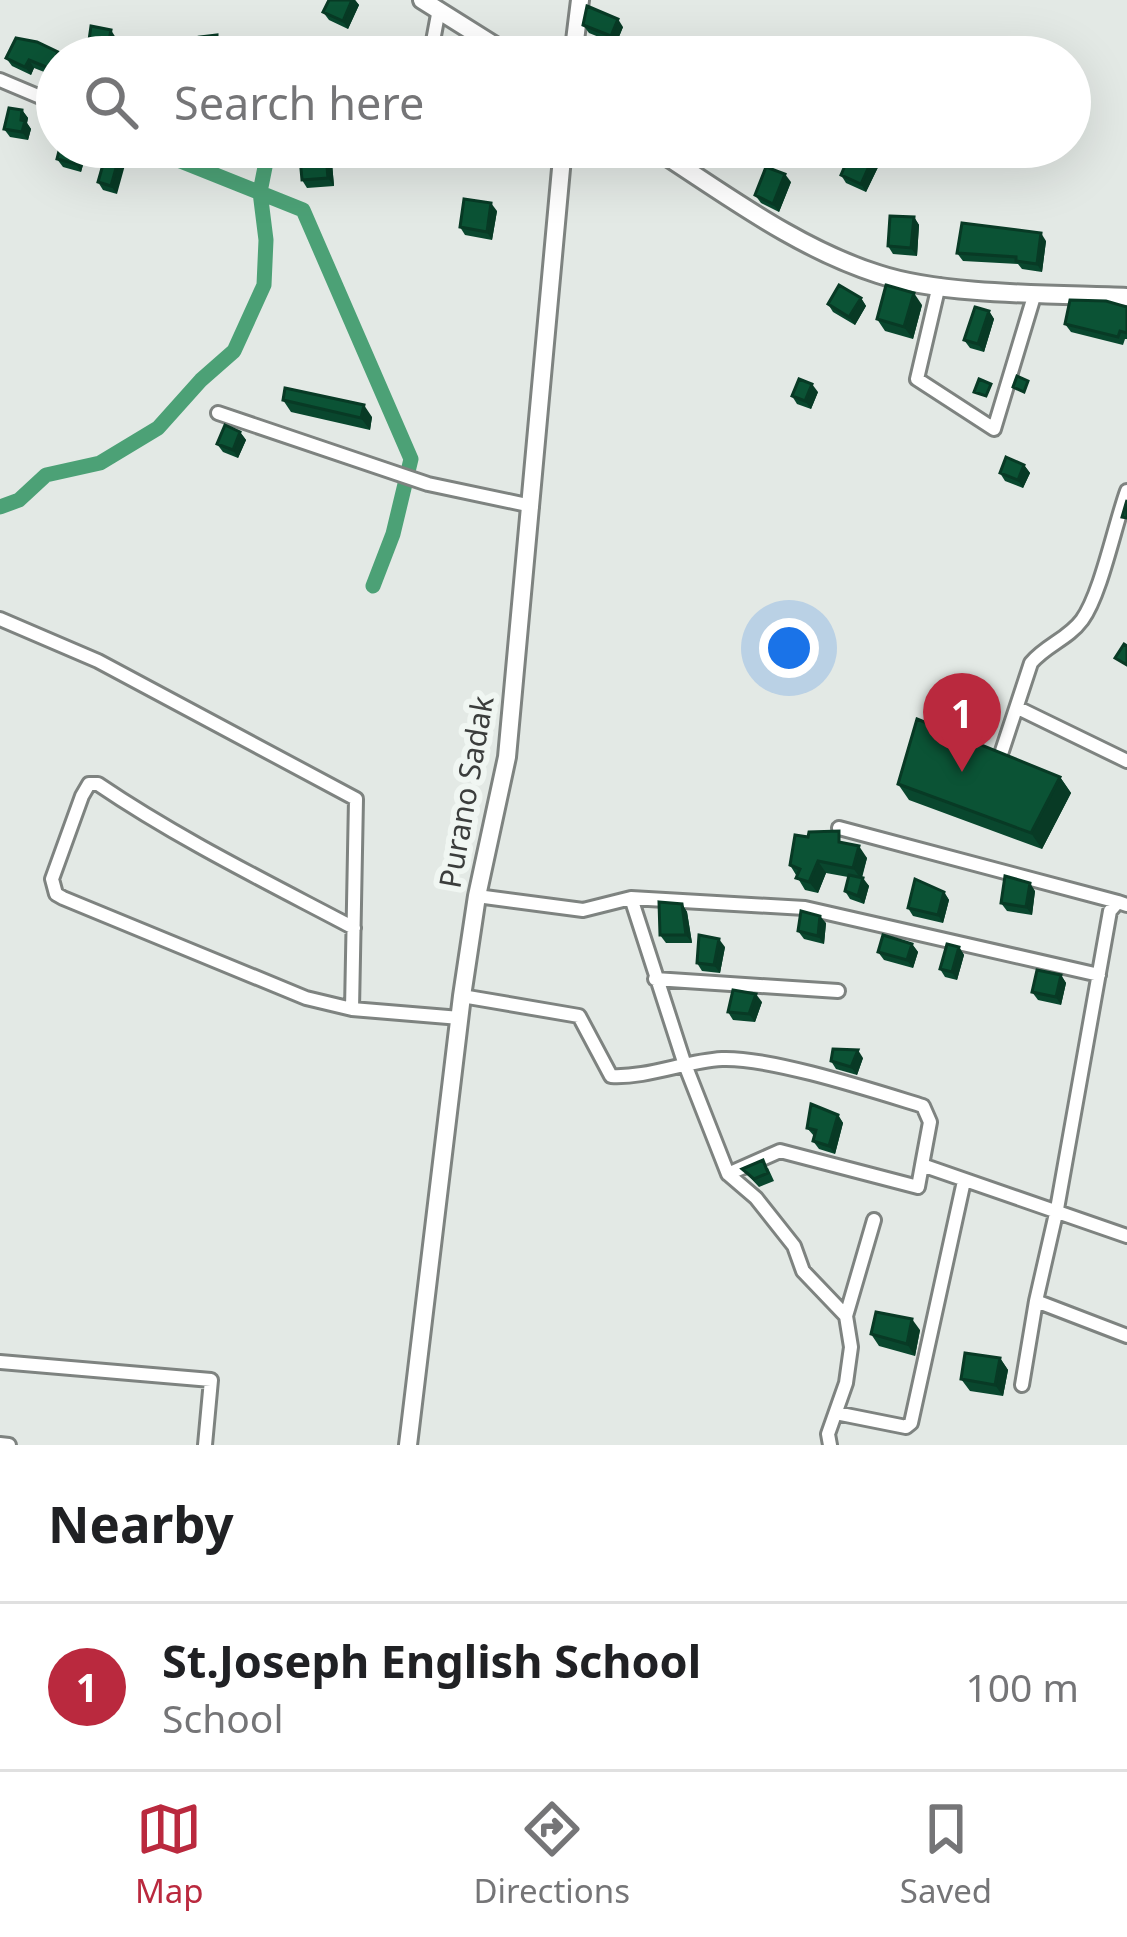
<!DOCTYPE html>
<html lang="en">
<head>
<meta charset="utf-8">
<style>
	body { margin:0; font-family:"Noto Sans",sans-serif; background:#f6f6f6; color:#202124 }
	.you { position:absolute; left:789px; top:648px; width:42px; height:42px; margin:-30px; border:9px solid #fff; border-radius:50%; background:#1a73e8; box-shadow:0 0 0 18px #1a73e833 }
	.badge { display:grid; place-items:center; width:78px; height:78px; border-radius:50%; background:#ba293e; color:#fff; font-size:39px; font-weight:700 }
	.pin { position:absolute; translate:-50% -99px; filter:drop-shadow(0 3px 6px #0008) }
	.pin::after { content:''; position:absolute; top:63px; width:42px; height:36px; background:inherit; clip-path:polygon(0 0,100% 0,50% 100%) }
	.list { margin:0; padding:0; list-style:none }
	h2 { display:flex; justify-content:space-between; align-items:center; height:156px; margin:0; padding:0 48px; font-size:51px }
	h2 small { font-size:39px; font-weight:400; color:#757577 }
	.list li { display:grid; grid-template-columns:78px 1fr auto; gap:36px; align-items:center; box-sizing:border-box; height:168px; padding:0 48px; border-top:3px solid #e0e0e0 }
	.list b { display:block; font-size:45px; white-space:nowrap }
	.list p { margin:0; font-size:39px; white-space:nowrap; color:#757577 }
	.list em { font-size:39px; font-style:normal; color:#757577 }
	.icon { flex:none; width:66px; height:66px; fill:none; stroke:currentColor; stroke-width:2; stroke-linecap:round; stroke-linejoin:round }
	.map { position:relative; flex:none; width:1127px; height:1445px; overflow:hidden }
	.search { position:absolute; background:#fff; box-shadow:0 12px 48px #0002; left:36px; right:36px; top:36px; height:132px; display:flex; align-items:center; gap:30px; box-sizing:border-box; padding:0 42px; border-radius:66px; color:#757577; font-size:45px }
	.sheet { height:324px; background:#fff }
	nav { display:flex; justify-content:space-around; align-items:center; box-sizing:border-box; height:168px; border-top:3px solid #e0e0e0; background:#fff; font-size:33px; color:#757577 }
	nav a { display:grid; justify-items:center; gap:6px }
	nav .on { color:#ba293e }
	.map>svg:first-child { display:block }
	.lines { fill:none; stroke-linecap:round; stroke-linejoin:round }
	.canal { stroke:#4ca176; stroke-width:15 }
	.street-casing { stroke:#7e8380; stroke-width:18 }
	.secondary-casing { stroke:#7e8380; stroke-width:22 }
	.street { stroke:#fff; stroke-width:12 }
	.secondary { stroke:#fff; stroke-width:16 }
	.wall { fill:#09472e }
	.shaded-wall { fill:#083a25 }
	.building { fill:#0b5335; stroke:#083a25; stroke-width:3 }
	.labels { text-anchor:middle; stroke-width:12; stroke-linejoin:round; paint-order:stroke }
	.street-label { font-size:30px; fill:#3b3d3c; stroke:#f0f6f2 }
</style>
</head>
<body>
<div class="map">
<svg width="1127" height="1445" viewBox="0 0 1127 1445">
	<rect width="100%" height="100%" fill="#e3e9e5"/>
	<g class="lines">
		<!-- canal -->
		<path class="canal" d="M148,148L303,210L411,459L393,534L373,586
			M0,507L19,500L46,475L100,463L158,428L201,380L234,351L264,285L266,240L260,192L269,147"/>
		<!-- street casing -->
		<g class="street-casing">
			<path id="street" d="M430,57L439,9
				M0,80L57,104
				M173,147L202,156L227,147
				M939,285L917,379L994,429L1035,293
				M218,413L428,484L532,506
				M0,619L98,661L356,799L352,1009
				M1018,708L1127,761
				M1002,751L1031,663C1046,645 1068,639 1082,620C1101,594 1115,524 1127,491
				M839,828L1118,902
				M477,896L583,910L631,898L805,908L1099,975
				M631,898L684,1062L728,1174L756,1198L794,1246L803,1271L846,1316L851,1347L846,1383L828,1434L830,1445
				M1127,905L1118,902L1110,911L1057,1209L1036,1301L1127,1336
				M354,928C267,882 179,839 98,784H89L82,796L52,879L56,894L63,898L306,998L352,1009L460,1018
				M655,979L838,991
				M462,996L579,1016L611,1076C648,1078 685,1061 722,1059C770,1057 874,1091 923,1106L930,1122L922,1165L1127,1236
				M728,1174L780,1151L918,1187L922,1165
				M846,1316L874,1220
				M0,1362L211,1380L205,1445
				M1022,1385L1036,1301
				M836,1413L906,1427L911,1423L964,1181
				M0,1444L9,1445"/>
		</g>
		<!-- secondary casing -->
		<g class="secondary-casing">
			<path id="secondary" d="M422,0L513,57
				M573,57L580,0
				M652,147C724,193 796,248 878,274C944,296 1056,294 1127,297
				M408,1445L462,996L477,896L507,757L563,147"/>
		</g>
		<!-- street -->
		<use href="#street" class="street"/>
		<!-- secondary -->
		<use href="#secondary" class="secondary"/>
	</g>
	<!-- wall -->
	<path class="wall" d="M329,0H355L359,5L348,29L329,20L323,12Z
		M583,25L623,27L616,44L589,33Z
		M116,38L113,57L93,55L88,47Z
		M37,42L57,77L34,68L31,75L12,66L6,58Z
		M22,110L28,118L27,123L31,129L28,140L10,137L4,129Z
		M60,147H88L81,172L63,167L57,159Z
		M108,147L117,194L103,190L98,182Z
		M881,161L866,192L846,183L841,175Z
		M332,163L334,186L307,188L302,180Z
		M791,182L779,212L761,203L755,195Z
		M497,211L492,240L465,235L460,227Z
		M914,217L919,225L917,256L893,254L888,246Z
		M1046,241L1042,272L1022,269L1018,264L963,261L957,253Z
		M861,298L866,306L855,325L833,312L828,304Z
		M922,305L913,339L885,331L877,319Z
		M1127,307V339H1125L1123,345L1071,332L1065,324Z
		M989,311L994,319L984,352L970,348L964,340Z
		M818,392L811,409L797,404L792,396Z
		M283,400L372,417L370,430L291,412Z
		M240,432L246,440L238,458L223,452L217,444Z
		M1024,465L1030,473L1023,488L1005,481L1000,473Z
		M1060,777L1071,793L1042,849L909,800L898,784Z
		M847,843L867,858L862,878L869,886L864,904L850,899L845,891L848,877L826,873L818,893L805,890L790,865Z
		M1035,891L1032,915L1007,911L1001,903Z
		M944,892L949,900L943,923L913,916L908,908Z
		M682,904L687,912L692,943H666L660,935Z
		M826,923L824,944L804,939L798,931Z
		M912,944L918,952L913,968L884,960L878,952Z
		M725,947L720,973L702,971L697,963Z
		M959,947L964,955L957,980L945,977L940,969Z
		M1061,975L1066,983L1061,1005L1038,1000L1032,992Z
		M762,1002L755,1022L733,1020L728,1012Z
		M863,1058L857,1075L836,1069L831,1061Z
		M838,1115L843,1123L835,1154L819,1149L813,1141L814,1136L807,1128Z
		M768,1168L774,1181L759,1187L742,1169Z
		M920,1330L915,1356L879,1346L871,1334Z
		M1000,1358L1008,1370L1003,1396L970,1391L961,1379Z"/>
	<!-- shaded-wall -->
	<path class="shaded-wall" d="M352,0H355L359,5L348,29L343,21Z
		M618,19L623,27L616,44L611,36Z
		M111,30L116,38L113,57L107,51Z
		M217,35L222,43V57H217Z
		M58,52L62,57H57V77L51,69Z
		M29,60L34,68L31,75L25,67Z
		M22,110L28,118L27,123L31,129L28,140L22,132L21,120Z
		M80,147H88L81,172L76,164Z
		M122,147H130L117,194L111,186Z
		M875,153L881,161L866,192L861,184Z
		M326,155L332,163L334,186L328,178Z
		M785,174L791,182L779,212L773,204Z
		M491,203L497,211L492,240L487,232Z
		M914,217L919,225L917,256L911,248Z
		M1041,233L1046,241L1042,272L1037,264Z
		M914,293L922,305L913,339L904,327Z
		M861,298L866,306L855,325L849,317Z
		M989,311L994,319L984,352L978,344Z
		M812,384L818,392L811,409L805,401Z
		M364,405L372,417L370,430L361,418Z
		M240,432L246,440L238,458L233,450Z
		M1024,465L1030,473L1023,488L1018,480Z
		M1060,777L1071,793L1042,849L1031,833Z
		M859,846L867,858L861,879L853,868Z
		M818,861L826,873L818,893L809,882Z
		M863,878L869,886L864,904L858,896Z
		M1030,883L1035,891L1032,915L1026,907Z
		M944,892L949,900L943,923L938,915Z
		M682,904L687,912L692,943L686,935Z
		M820,916L826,923L824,944L818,936Z
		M719,939L725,947L720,973L714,965Z
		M912,944L918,952L913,968L907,960Z
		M959,947L964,955L957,980L952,972Z
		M1061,975L1066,983L1061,1005L1056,997Z
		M756,994L762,1002L755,1022L749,1014Z
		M858,1050L863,1058L857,1075L851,1067Z
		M838,1115L843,1123L835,1154L829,1146Z
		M912,1319L920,1330L915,1356L907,1344Z
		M1000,1358L1008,1370L1003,1396L995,1385Z"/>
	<!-- building -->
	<path class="building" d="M329,0H352L343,21L323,12Z
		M587,6L618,19L611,36L583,25Z
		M91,26L111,30L107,51L88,47Z
		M217,35V57H197L199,37Z
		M16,38L37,42L58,52L51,69L29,60L25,67L6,58Z
		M9,108L22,110L21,120L25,121L22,132L4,129Z
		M60,147H80L76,164L57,159Z
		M108,147H122L111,186L98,182Z
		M853,147H863L875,153L861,184L841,175Z
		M326,155L328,178L302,180L300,158Z
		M766,167L785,174L773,204L755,195Z
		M464,199L491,203L487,232L460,227Z
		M890,216L914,217L911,248L888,246Z
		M962,223L1041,233L1037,264L1016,261V257L957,253Z
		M839,285L861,298L849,317L828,304Z
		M886,285L914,293L904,327L877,319Z
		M1070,300L1106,301L1127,307V333L1120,331L1118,337L1065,324Z
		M975,307L989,311L978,344L964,340Z
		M1017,376L1028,381L1024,392L1013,387Z
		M799,379L812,384L805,401L792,396Z
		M979,379L991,384L986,396L974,392Z
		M285,388L364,405L361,418L283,400Z
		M225,425L240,432L233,450L217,444Z
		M1006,457L1024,465L1018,480L1000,473Z
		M1127,500V518L1122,517Z
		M1124,644L1127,646V665L1115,658Z
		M917,719L1060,777L1031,833L898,784Z
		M839,831V842L859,846L853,868L818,861L809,882L796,878L800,869L790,865L795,835L808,837L809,832Z
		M849,875L863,878L858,896L845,891Z
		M1005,876L1030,883L1026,907L1001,903Z
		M915,879L944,892L938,915L908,908Z
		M659,902L682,904L686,935H660Z
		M801,911L820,916L818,936L798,931Z
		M699,935L719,939L714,965L697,963Z
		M883,935L912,944L907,960L878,952Z
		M947,944L959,947L952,972L940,969Z
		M1037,970L1061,975L1056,997L1032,992Z
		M733,990L756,994L749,1014L728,1012Z
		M833,1049L858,1050L851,1067L831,1061Z
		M811,1104L838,1115L829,1146L813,1141L816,1130L807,1128Z
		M763,1160L768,1173L754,1179L742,1169Z
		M876,1312L912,1319L907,1344L871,1334Z
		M965,1353L1000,1358L995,1385L961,1379Z"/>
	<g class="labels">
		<!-- street labels -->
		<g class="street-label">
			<text transform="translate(467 792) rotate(-80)" y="10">Purano Sadak</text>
		</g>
	</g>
</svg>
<div class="you"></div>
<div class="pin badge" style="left:962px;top:772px">1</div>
<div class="search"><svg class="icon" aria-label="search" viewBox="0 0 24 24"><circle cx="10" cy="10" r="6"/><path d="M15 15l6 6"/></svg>Search here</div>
</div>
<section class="sheet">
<h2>Nearby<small></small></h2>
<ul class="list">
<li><span class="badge">1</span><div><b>St.Joseph English School</b><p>School</p></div><em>100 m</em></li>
</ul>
</section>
<nav>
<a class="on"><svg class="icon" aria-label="map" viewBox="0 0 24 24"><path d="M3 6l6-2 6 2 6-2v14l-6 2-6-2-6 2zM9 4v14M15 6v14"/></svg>Map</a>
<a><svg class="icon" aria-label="directions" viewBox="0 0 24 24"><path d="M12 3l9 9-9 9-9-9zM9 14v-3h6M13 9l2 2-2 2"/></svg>Directions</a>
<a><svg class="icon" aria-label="saved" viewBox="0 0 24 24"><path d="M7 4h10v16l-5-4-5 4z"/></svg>Saved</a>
</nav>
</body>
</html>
